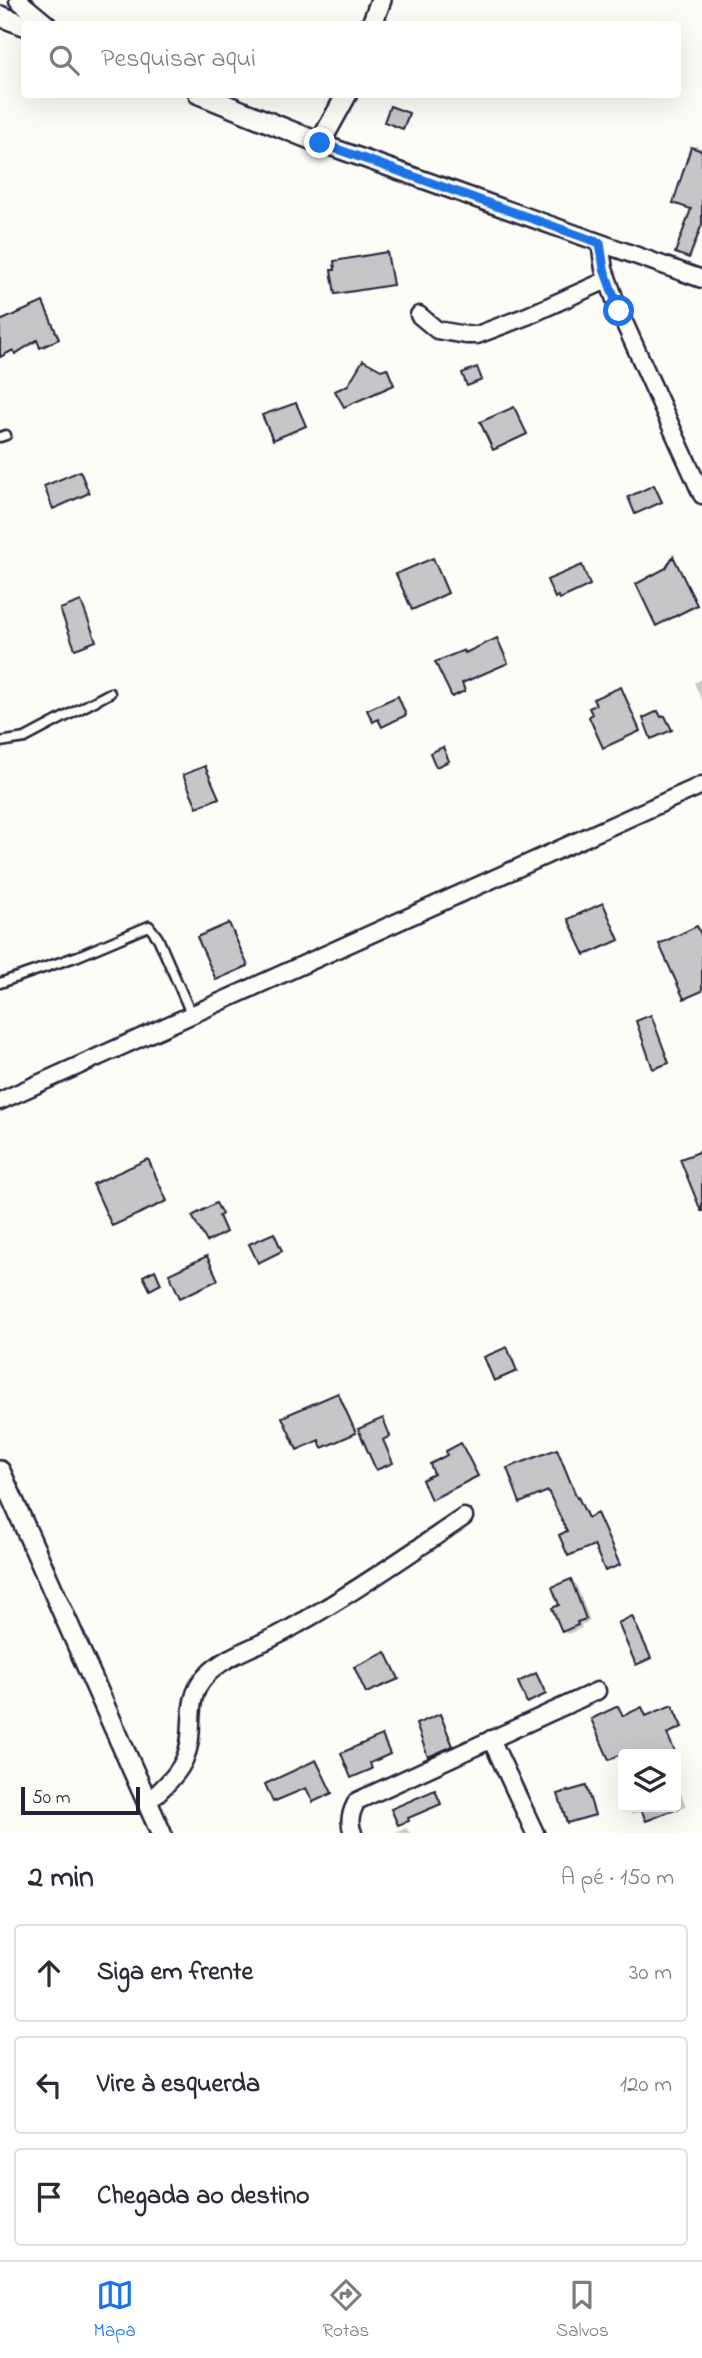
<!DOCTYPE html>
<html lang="pt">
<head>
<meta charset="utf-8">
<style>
	body { margin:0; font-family:"Indie Flower",sans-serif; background:#f2f2f3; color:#2b2b33 }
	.controls { position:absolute; right:21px; bottom:21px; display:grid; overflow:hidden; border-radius:7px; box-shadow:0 7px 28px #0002 }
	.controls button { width:63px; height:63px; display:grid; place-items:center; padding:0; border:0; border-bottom:2px solid #e1e1e2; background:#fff; color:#2b2b33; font:35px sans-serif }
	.scale { position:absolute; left:21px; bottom:18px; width:119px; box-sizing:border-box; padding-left:7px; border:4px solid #22223b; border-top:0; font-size:19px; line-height:24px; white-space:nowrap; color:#22223b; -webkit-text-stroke:5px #fdfcf7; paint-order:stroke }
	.stop { position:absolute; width:21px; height:21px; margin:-16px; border:5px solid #1a73e8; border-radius:50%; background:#fff }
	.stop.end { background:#1a73e8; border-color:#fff; box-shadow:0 2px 7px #0008 }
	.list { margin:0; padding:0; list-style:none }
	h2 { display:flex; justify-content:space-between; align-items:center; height:91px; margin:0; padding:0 28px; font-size:30px }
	h2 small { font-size:23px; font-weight:400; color:#7c7c81 }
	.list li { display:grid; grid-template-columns:46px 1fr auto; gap:21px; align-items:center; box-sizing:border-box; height:98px; margin:0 14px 14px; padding:0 14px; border:2px solid #e1e1e2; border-radius:7px }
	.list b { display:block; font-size:26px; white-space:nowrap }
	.list em { font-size:23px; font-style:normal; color:#7c7c81 }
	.icon { flex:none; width:38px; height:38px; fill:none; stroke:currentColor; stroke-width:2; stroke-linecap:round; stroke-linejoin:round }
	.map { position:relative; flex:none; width:702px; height:1833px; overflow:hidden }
	.search { position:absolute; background:#fff; box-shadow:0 7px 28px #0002; left:21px; right:21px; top:21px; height:77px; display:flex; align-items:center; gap:18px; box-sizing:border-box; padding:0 24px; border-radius:7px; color:#7c7c81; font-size:26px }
	.sheet { height:427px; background:#fff }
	nav { display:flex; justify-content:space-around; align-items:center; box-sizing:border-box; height:98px; border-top:2px solid #e1e1e2; background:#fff; font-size:19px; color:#7c7c81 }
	nav a { display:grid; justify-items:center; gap:4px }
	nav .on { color:#1a73e8 }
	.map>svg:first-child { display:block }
	.shadow { fill:#0003 }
	.building { fill:#c6c6c8; stroke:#22223b; stroke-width:2 }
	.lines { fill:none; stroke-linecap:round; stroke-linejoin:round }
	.service-casing { stroke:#22223b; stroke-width:13 }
	.minor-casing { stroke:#22223b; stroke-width:21 }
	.tertiary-casing { stroke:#22223b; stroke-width:24 }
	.service { stroke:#fdfcf7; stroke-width:8 }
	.minor { stroke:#fdfcf7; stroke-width:16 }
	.tertiary { stroke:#fdfcf7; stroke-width:19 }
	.route { stroke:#1a73e8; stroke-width:9 }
</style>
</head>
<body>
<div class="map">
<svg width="702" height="1833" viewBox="0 0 702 1833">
	<rect width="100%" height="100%" fill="#fdfcf7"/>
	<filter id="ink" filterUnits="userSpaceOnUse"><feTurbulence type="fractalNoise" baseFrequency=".0143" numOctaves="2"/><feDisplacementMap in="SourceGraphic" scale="14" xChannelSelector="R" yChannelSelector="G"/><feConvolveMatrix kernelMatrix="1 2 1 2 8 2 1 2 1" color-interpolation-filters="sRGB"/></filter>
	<g filter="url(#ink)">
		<!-- shadow -->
		<path class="shadow" d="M391,108L410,116L405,129L386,121Z
			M695,146L702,148V229L691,258L678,252L693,208L675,202Z
			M387,254L394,285L337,293Z
			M43,304L60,340L44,348L39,341L18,354L15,351L0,358V323Z
			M477,369L483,381L471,386L469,385Z
			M387,370L395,386L347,407L345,406L381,372Z
			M295,404L307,427L276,440L274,439Z
			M514,408L528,435L496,450L494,449Z
			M80,473L90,494L57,509L55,507Z
			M654,487L663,503L637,512Z
			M674,559L698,607L659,625L657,624L668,569Z
			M433,560L449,594L415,610L413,608Z
			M582,567L591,586L563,599L557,596Z
			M81,603L97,642L79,649L77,648Z
			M497,640L509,664L463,684L466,692L454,696L464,652Z
			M702,679V700L694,683Z
			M621,689L641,732L606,748L604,747Z
			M398,698L407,716L385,726L380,719L374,720Z
			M658,713L662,718L667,719L673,731L655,739L653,738Z
			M443,749L450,762L440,767L438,766Z
			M205,768L220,799L201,807L199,806Z
			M603,905L620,941L589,955L587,954Z
			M651,1017L670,1064L657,1069L655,1068Z
			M148,1161L168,1202L115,1226L113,1225Z
			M218,1207L223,1216L220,1217L227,1233L210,1242L208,1241Z
			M273,1235L283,1252L261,1262L259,1261Z
			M207,1258L219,1281L183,1298L181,1297Z
			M507,1349L518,1372L498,1381L496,1380Z
			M338,1395L357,1434L325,1448L321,1441L298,1449Z
			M382,1420L391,1437L383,1441L393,1464L380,1470L378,1469Z
			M461,1445L479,1477L434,1500L432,1499L436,1475L450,1456Z
			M557,1451L578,1499L589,1519L599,1517L621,1566L607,1570L596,1545L572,1556L570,1555L569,1532L550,1492L522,1501Z
			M571,1581L576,1584L590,1621L581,1625L582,1628L568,1634L563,1631L561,1606Z
			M632,1618L652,1659L639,1665L637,1663Z
			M386,1654L400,1680L369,1693L367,1692Z
			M536,1675L547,1695L531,1703L529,1702Z
			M672,1706L682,1728L668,1735L678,1757L676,1758V1754H623V1764L620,1756L611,1758L618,1708L624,1717L642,1709L647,1717Z
			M440,1716L454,1747L432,1757L430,1756Z
			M382,1737L391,1755L371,1764L373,1770L353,1777Z
			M316,1762L333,1794L316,1802L308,1788L276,1802L274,1800Z
			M676,1781L686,1806L649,1821L644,1811L631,1814L629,1807H676Z
			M586,1788L596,1816L571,1823L569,1822Z
			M435,1792L442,1805L409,1819L410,1822L400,1824Z
			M406,1828L410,1833H395Z"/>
		<!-- building -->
		<path class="building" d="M390,106L409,113L403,129L384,122Z
			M691,147L702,151V224L689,258L675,253L691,209L673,203Z
			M387,252L393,285L335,294L331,270H335L334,261Z
			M43,302L59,339L40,348L37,340L15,354L13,350L0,357V321Z
			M363,360L381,370L387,368L394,385L344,407L335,391L348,385Z
			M477,367L482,380L467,386L462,373Z
			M296,403L306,426L273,440L262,415Z
			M514,407L527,434L493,450L480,422Z
			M80,471L89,493L53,509L44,486Z
			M654,485L662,502L635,514L628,497Z
			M673,556L697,605L656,626L636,584L666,568Z
			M433,558L448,593L412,610L396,574Z
			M582,565L590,585L560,599L558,596L555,598L547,580Z
			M81,601L96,641L75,649L60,609Z
			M497,638L508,663L462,683L465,691L452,697L435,662L464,650L465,653Z
			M621,687L640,731L603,748L589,717L592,714L589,708L596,705L593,699Z
			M398,696L406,715L382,727L378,719L373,722L367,710Z
			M658,711L661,717L665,716L672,730L651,739L643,718Z
			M443,747L449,761L436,767L430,753Z
			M205,766L219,798L197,807L183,775Z
			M603,903L619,940L585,955L568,919Z
			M229,923L248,966L216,980L197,937Z
			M697,926L702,937V991L684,999L659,944Z
			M651,1015L669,1063L653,1069L636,1021Z
			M702,1151V1211H701L680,1159Z
			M148,1159L167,1201L112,1226L93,1184Z
			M216,1203L222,1214L219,1216L226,1232L207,1242L192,1216Z
			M274,1233L282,1251L258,1263L249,1244Z
			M207,1256L218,1280L180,1298L169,1274Z
			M155,1270L161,1284L150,1290L143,1276Z
			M507,1347L517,1371L494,1381L484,1357Z
			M338,1393L356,1433L322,1448L319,1440L297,1450L282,1417Z
			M383,1418L390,1436L383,1440L393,1463L376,1470L358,1429Z
			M461,1443L478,1476L431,1500L422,1480L434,1474L430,1464L447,1455L446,1451Z
			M557,1449L577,1498L578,1497L588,1518L597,1513L620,1565L605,1571L594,1545L568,1556L559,1535L567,1531L548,1491L520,1503L507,1468Z
			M571,1579L586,1619L577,1622L578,1625L562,1632L552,1608L559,1605L552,1587Z
			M632,1616L651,1658L636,1665L618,1623Z
			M386,1652L399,1679L366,1693L354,1667Z
			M536,1673L546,1694L527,1703L518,1682Z
			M672,1705L682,1727L667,1734L676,1754H621L609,1760L591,1719L618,1706L623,1716L642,1707L646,1716Z
			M440,1714L453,1746L428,1757L416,1724Z
			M382,1735L390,1754L370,1763L372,1769L351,1778L341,1753Z
			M316,1760L332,1793L313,1802L306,1788L273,1802L265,1784Z
			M586,1786L595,1815L567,1823L558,1794Z
			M435,1790L441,1804L408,1818L409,1821L398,1825L391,1809Z
			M640,1807H679V1808L646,1821Z"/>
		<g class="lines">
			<!-- service casing -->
			<g class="service-casing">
				<path id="service" d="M0,437L6,435
					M0,742L25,738L110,693
					M0,983L78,956L149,926L158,938L192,1016"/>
			</g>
			<!-- minor casing -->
			<g class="minor-casing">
				<path id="minor" d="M18,0L47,24
					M320,143L702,279
					M600,243L604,269L619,311L702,495
					M419,315L437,330L466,335H477L527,316L607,280
					M0,1101L702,785
					M491,1739L535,1833
					M147,1803C160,1790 178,1776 185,1758C197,1731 183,1701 205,1677C223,1657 250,1649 274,1637C285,1632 296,1625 307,1619C361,1588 412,1552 464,1517
					M353,1833C348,1821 351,1812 357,1801L597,1691"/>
			</g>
			<!-- tertiary casing -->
			<g class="tertiary-casing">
				<path id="tertiary" d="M0,16L24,25
					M372,24L381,0
					M199,94L320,143L347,94
					M0,1471L161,1833"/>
			</g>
			<!-- service -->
			<use href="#service" class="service"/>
			<!-- minor -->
			<use href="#minor" class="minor"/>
			<!-- tertiary -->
			<use href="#tertiary" class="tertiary"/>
		</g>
	</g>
	<g class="lines" filter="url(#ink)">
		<!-- route -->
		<path class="route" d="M320,143L600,243L604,269L619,311"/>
	</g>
</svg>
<div class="controls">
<button><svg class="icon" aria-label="layers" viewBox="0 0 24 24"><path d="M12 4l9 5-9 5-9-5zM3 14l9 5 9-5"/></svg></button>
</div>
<div class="scale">50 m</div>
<div class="stop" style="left:619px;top:311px"></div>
<div class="stop end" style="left:320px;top:143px"></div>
<div class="search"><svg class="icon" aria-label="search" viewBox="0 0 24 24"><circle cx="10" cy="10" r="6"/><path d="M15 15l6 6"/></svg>Pesquisar aqui</div>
</div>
<section class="sheet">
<h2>2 min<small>A pé · 150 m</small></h2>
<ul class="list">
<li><svg class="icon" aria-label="ahead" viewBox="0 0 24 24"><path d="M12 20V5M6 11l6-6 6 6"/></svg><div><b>Siga em frente</b></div><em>30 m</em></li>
<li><svg class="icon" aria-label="left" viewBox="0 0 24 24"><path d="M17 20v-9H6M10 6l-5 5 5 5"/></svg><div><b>Vire à esquerda</b></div><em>120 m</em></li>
<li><svg class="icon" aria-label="arrive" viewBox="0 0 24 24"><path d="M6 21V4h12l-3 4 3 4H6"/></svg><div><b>Chegada ao destino</b></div></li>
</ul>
</section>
<nav>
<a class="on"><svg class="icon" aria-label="map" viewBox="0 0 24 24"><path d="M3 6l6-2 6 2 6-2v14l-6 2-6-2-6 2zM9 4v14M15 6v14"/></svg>Mapa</a>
<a><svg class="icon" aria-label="directions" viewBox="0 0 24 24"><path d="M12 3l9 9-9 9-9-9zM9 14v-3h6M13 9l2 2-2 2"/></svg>Rotas</a>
<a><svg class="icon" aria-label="saved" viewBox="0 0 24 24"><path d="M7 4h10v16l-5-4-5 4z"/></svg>Salvos</a>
</nav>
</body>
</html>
